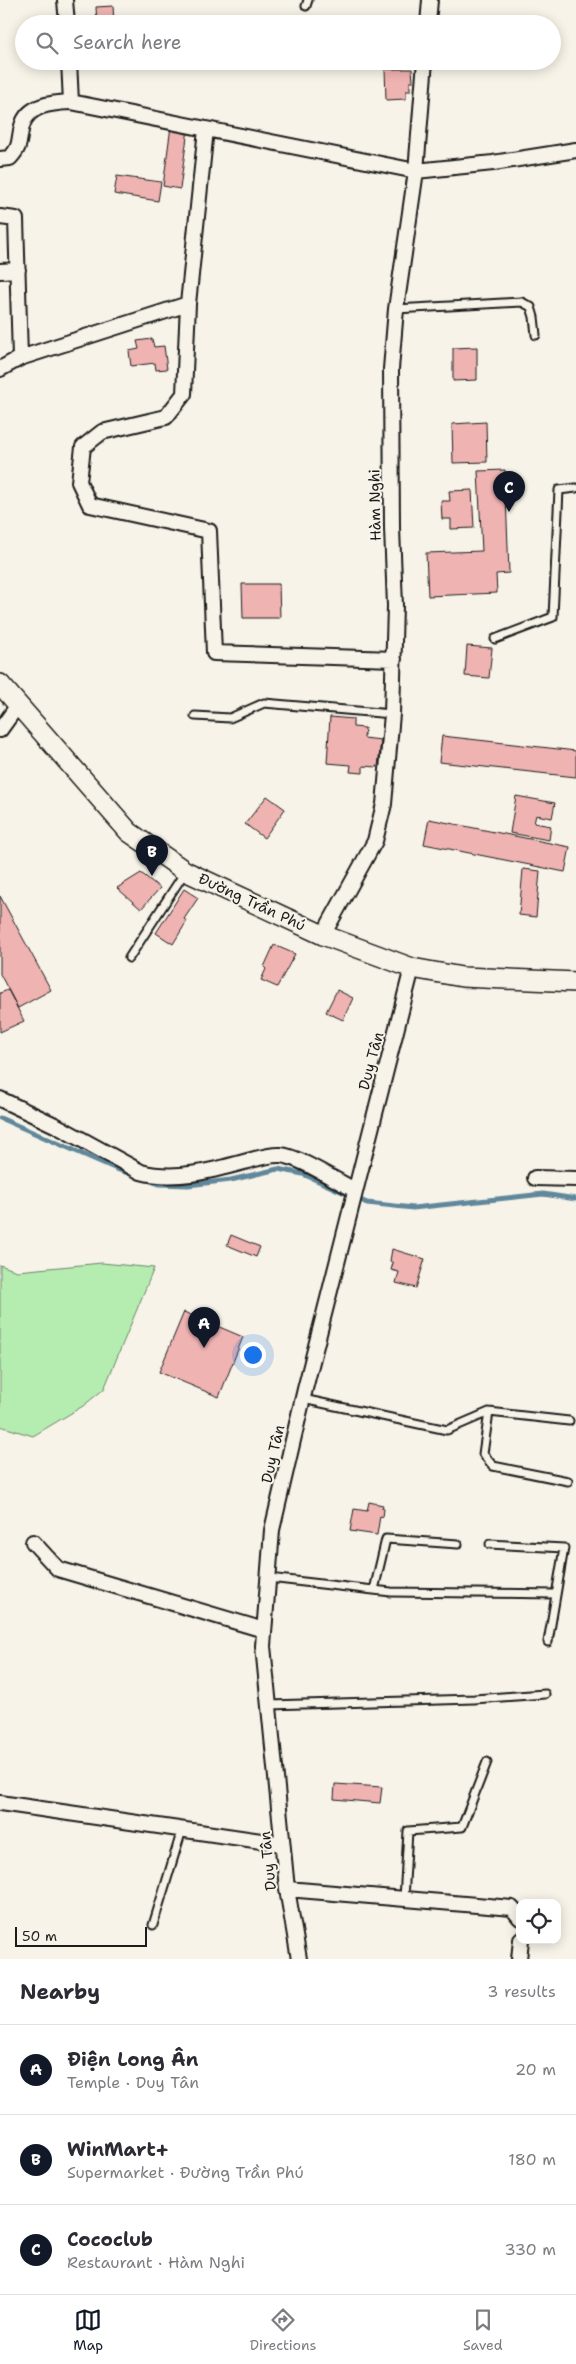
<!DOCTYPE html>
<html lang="en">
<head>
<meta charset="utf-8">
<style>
	body { margin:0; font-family:"Shantell Sans",sans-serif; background:#f2f2f3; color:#2b2b33 }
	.controls { position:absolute; right:15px; bottom:15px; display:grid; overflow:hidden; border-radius:10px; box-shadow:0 2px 12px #0003 }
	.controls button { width:45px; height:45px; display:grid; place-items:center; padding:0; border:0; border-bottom:1px solid #e1e1e2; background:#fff; color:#2b2b33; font:25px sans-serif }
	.scale { position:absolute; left:15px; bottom:12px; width:132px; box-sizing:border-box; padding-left:5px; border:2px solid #1c1c1c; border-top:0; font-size:14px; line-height:18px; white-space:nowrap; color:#1c1c1c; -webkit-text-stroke:4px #f7f3e8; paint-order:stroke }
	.you { position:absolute; left:252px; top:1354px; width:18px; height:18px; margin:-12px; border:4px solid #fff; border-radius:50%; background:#1a73e8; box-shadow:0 0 0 8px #1a73e833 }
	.badge { display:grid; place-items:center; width:32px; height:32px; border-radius:50%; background:#111827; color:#fff; font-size:16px; font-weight:700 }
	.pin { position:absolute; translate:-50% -41px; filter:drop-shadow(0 1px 2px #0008) }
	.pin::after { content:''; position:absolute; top:26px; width:18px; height:15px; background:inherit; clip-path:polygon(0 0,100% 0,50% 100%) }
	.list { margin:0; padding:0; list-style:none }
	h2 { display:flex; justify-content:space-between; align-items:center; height:65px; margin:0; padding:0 20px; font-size:21px }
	h2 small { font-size:16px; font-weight:400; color:#7c7c81 }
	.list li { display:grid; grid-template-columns:32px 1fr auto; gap:15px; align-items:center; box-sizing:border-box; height:90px; padding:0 20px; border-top:1px solid #e1e1e2 }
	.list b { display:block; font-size:19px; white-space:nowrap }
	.list p { margin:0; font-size:16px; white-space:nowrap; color:#7c7c81 }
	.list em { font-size:16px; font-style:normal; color:#7c7c81 }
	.icon { flex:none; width:28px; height:28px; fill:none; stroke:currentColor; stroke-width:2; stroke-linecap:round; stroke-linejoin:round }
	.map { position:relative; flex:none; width:576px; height:1959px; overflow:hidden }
	.search { position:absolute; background:#fff; box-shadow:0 2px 12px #0003; left:15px; right:15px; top:15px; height:55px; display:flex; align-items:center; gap:12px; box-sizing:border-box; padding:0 18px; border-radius:28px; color:#7c7c81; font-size:19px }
	.sheet { height:335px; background:#fff }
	nav { display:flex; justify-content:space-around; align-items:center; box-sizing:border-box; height:70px; border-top:1px solid #e1e1e2; background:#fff; font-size:14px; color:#7c7c81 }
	nav a { display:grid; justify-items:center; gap:2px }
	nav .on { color:#111827 }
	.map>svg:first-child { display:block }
	.green { fill:#b5edb1; stroke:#688466 }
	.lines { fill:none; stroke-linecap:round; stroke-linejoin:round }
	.stream { stroke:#60879b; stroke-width:5 }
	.building { fill:#efb3b2; stroke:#1c1c1c }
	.lane-casing { stroke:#1c1c1c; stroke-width:11 }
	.street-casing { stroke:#1c1c1c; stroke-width:18 }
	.secondary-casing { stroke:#1c1c1c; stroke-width:22 }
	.lane { stroke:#f7f3e8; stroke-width:7 }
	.street { stroke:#f7f3e8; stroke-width:14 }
	.secondary { stroke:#f7f3e8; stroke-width:19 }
	.labels { text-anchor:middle; stroke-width:4; stroke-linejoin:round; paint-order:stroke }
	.street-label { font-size:15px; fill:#1c1c1c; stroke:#f7f3e8 }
</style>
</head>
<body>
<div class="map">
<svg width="576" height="1959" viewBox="0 0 576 1959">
	<rect width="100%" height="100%" fill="#f7f3e8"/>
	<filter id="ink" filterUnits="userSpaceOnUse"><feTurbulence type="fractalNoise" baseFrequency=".02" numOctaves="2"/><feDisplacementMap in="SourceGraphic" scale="10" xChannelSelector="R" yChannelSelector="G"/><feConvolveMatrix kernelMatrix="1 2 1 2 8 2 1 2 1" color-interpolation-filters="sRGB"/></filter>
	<g filter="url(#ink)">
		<!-- green -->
		<path class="green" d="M102,1263L154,1268L104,1389L83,1406L33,1436L0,1426V1265L17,1271Z"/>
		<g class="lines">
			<!-- stream -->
			<path class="stream" d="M0,1118L119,1170L159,1184L188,1185L231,1180L278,1169L303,1174L367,1203L413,1208L543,1194L576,1199"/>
		</g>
		<!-- building -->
		<path class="building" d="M113,6L114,24H97L96,7Z
			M199,22L224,24H199Z
			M385,69H412L413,82H410V91H406V99L386,100Z
			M171,126L188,129L180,189L163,186Z
			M117,176L161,182L158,201L114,194Z
			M152,339L154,347L164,346L167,369L156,370L155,363L131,366L129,351L139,349L137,341Z
			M477,347V380L453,381V348Z
			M486,422L487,462L453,463L452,424Z
			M505,470L509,573L496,574L497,593L428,596L426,553L482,551L478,471Z
			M472,490L474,528L451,529V519H442L441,501H450L449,491Z
			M242,584H279L280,618H243Z
			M467,646L492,648L489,678L465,676Z
			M330,717L353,719V727L365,728L364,738L381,740L378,767L363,766V773L350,772L351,765L327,763Z
			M442,736L576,751V777L439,762Z
			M267,796L285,809L264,838L245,824Z
			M516,796L555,803L552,818L536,815L534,823L551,826L549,840L510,833Z
			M429,819L570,847L565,872L424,844Z
			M523,869L540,871L536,917L519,915Z
			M141,873L160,888L141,909L117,888Z
			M184,889L198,898L184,919L187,921L173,944L156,933Z
			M0,896L51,990L18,1008L0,974Z
			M274,945L295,954L277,987L261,980L266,969L264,967Z
			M8,990L24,1021L0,1032V993Z
			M337,990L353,998L343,1020L326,1012Z
			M231,1235L260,1247L256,1257L227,1245Z
			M392,1249L425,1259L416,1288L396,1283L399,1272L391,1270L393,1263L390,1261Z
			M184,1312L243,1337L219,1397L159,1372Z
			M369,1502L383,1505L382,1508L384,1509L383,1517L380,1516L377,1535L350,1531L354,1509L367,1511Z
			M335,1784L382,1787L380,1803L334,1799Z"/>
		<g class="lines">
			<!-- lane casing -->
			<g class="lane-casing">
				<path id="lane" d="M306,6L308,0
					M396,309L522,302L531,307L534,317L536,335
					M495,639L553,617L559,490L576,488
					M195,716L230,718L264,703L392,714
					M129,958L185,872
					M303,1399L447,1430L489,1412L569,1421
					M489,1412L483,1454L493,1466L568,1481
					M490,1544L564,1548L548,1642
					M269,1578L391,1592L555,1594
					M374,1590L386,1539L458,1544
					M269,1705L474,1699L545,1694
					M404,1899L408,1831L462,1827L487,1762
					M153,1925L182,1830"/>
			</g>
			<!-- street casing -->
			<g class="street-casing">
				<path id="street" d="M65,0L67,24
					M428,24L430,0
					M69,61L71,102
					M0,159L10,158C22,145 18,141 22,126C28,104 53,103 71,102L416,171L493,163L576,150
					M0,217L16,219L20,358
					M0,271L18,270
					M188,304L184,394L166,417L102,432L83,447L79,482L90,505L209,531L214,653L394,659
					M0,369L20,358L188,304L206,129
					M0,730L18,705
					M323,935L375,841L384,804L392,714L395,606L392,528L391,369L396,309L416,171L425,61
					M0,1099L57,1126L141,1172C174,1181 211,1171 244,1162C256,1159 269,1154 281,1155C300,1157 336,1181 355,1190
					M535,1178L576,1179
					M33,1542L58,1569L264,1630
					M0,1803L282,1844
					M287,1889L512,1908L520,1918
					M299,1959L287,1889L263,1646L272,1530L305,1389L412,968
					M519,1959L521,1940"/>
			</g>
			<!-- secondary casing -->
			<g class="secondary-casing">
				<path id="secondary" d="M0,684L129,832L185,871L323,935L412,968L462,977L576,982"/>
			</g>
			<!-- lane -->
			<use href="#lane" class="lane"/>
			<!-- street -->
			<use href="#street" class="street"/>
			<!-- secondary -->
			<use href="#secondary" class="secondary"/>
		</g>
	</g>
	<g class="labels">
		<!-- street labels -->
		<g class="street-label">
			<text transform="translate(375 505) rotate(-91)" y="5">Hàm Nghi</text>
			<text transform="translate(252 902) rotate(25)" y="5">Đường Trần Phú</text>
			<text transform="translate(371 1061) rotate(-75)" y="5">Duy Tân</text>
			<text transform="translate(273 1454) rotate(-77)" y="5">Duy Tân</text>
			<text transform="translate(268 1861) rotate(-96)" y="5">Duy Tân</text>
		</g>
	</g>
</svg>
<div class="controls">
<button><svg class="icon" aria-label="locate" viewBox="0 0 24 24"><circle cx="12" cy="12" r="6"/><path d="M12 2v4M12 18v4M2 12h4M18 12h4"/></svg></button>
</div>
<div class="scale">50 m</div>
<div class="you"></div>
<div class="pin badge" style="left:204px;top:1348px">A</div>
<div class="pin badge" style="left:152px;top:876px">B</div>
<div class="pin badge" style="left:509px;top:512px">C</div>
<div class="search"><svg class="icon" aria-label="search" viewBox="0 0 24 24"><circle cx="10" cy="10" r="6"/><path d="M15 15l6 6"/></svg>Search here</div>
</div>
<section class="sheet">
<h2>Nearby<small>3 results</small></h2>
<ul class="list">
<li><span class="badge">A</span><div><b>Điện Long Ân</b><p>Temple · Duy Tân</p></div><em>20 m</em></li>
<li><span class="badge">B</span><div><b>WinMart+</b><p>Supermarket · Đường Trần Phú</p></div><em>180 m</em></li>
<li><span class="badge">C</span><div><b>Cococlub</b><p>Restaurant · Hàm Nghi</p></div><em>330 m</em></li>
</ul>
</section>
<nav>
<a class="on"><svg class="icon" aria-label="map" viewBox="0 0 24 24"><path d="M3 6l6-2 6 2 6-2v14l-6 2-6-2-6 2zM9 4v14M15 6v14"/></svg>Map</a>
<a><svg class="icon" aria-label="directions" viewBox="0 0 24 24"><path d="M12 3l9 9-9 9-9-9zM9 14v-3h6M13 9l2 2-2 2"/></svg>Directions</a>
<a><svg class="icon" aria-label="saved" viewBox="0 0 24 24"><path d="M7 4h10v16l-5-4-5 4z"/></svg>Saved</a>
</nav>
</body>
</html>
